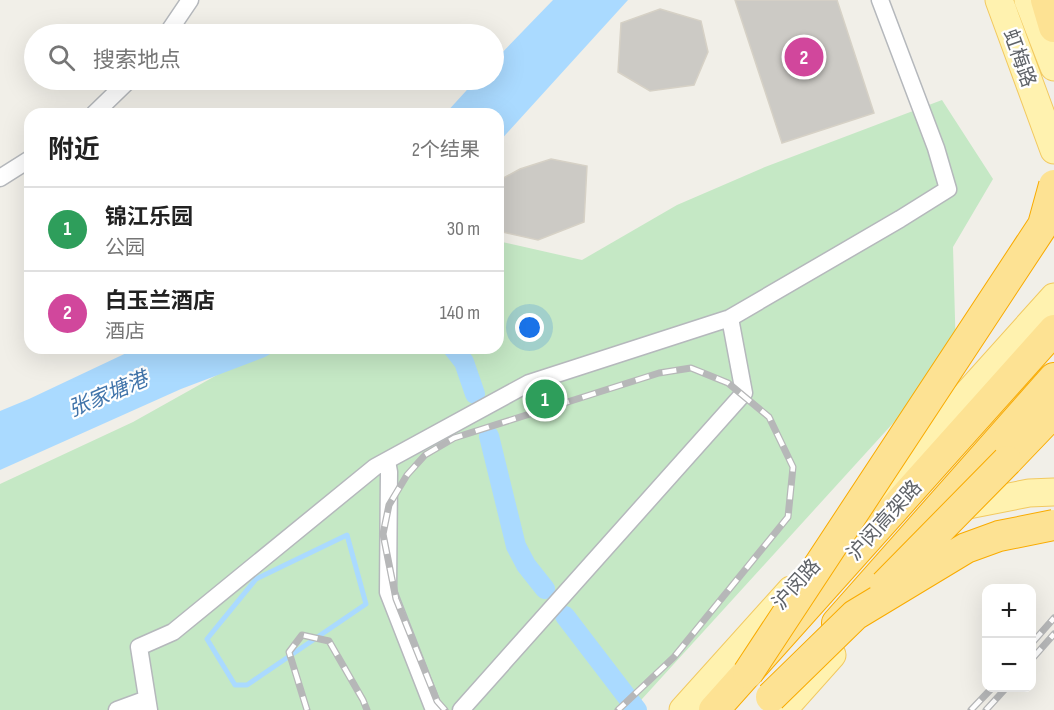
<!DOCTYPE html>
<html lang="zh">
<head>
<meta charset="utf-8">
<style>
	body { margin:0; font-family:"Sofia Sans Condensed","Noto Sans SC",sans-serif; background:#f2f2f2; color:#222 }
	.controls { position:absolute; right:18px; bottom:18px; display:grid; overflow:hidden; border-radius:12px; box-shadow:0 6px 24px #0002 }
	.controls button { width:54px; height:54px; display:grid; place-items:center; padding:0; border:0; border-bottom:2px solid #e0e0e0; background:#fff; color:#222; font:30px sans-serif }
	.you { position:absolute; left:530px; top:328px; width:21px; height:21px; margin:-15px; border:4px solid #fff; border-radius:50%; background:#1a73e8; box-shadow:0 0 0 9px #1a73e833 }
	.badge { display:grid; place-items:center; width:39px; height:39px; border-radius:50%; background:#b45309; color:#fff; font-size:20px; font-weight:700 }
	.pin { position:absolute; translate:-50% -50%; border:3px solid #fff; box-shadow:0 2px 6px #0006 }
	.list { margin:0; padding:0; list-style:none }
	h2 { display:flex; justify-content:space-between; align-items:center; height:78px; margin:0; padding:0 24px; font-size:26px }
	h2 small { font-size:20px; font-weight:400; color:#767676 }
	.list li { display:grid; grid-template-columns:39px 1fr auto; gap:18px; align-items:center; box-sizing:border-box; height:84px; padding:0 24px; border-top:2px solid #e0e0e0 }
	.list b { display:block; font-size:22px; white-space:nowrap }
	.list p { margin:0; font-size:20px; white-space:nowrap; color:#767676 }
	.list em { font-size:20px; font-style:normal; color:#767676 }
	.icon { flex:none; width:33px; height:33px; fill:none; stroke:currentColor; stroke-width:2; stroke-linecap:round; stroke-linejoin:round }
	.map { position:relative; flex:none; width:1054px; height:710px; overflow:hidden }
	.search { position:absolute; background:#fff; box-shadow:0 6px 24px #0002; left:24px; top:24px; width:480px; height:66px; display:flex; align-items:center; gap:15px; box-sizing:border-box; padding:0 21px; border-radius:33px; color:#767676; font-size:22px }
	.panel { position:absolute; background:#fff; box-shadow:0 6px 24px #0002; left:24px; top:108px; width:480px; height:246px; border-radius:18px }
	.map>svg:first-child { display:block }
	.green { fill:#c5e8c5 }
	.water { fill:#aadaff }
	.lines { fill:none; stroke-linecap:round; stroke-linejoin:round }
	.stream { stroke:#aadaff; stroke-width:5 }
	.canal { stroke:#aadaff; stroke-width:20 }
	.building { fill:#cccac5; stroke:#d6d1c6; stroke-width:1.5 }
	.street-casing { stroke:#b5b8bc; stroke-width:19 }
	.primary-casing { stroke:#f2c960; stroke-width:29 }
	.highway-casing { stroke:#f9ab00; stroke-width:32 }
	.street { stroke:#fff; stroke-width:16 }
	.primary { stroke:#fff2af; stroke-width:27 }
	.highway { stroke:#fde293; stroke-width:30 }
	.rail-casing { stroke:#b6b7b8; stroke-width:7 }
	.rail { stroke:#fff; stroke-width:4.5; stroke-dasharray:14; stroke-linecap:butt }
	.highway-bridge-casing { stroke:#f9ab00; stroke-width:32; stroke-linecap:butt }
	.highway-bridge { stroke:#fde293; stroke-width:30 }
	.labels { text-anchor:middle; stroke-width:4.5; stroke-linejoin:round; paint-order:stroke }
	.street-label { font-size:20px; fill:#5f6368; stroke:#fff }
	.water-label { font-size:21px; font-style:italic; fill:#4174aa; stroke:#fff }
</style>
</head>
<body>
<div class="map">
<svg width="1054" height="710" viewBox="0 0 1054 710">
	<rect width="100%" height="100%" fill="#f1efe8"/>
	<!-- green -->
	<path class="green" d="M942,100L993,179L953,247L956,354L632,710H0V484L133,422L217,375L259,348H498V241L582,260L677,205L765,167Z"/>
	<!-- water -->
	<path class="water" d="M553,0H628L498,143V114H445L476,80H494V61Z
		M137,348H280L265,357L181,389L0,470V411L29,399Z"/>
	<g class="lines">
		<!-- stream -->
		<path class="stream" d="M347,535L366,604L247,685H235L207,639L256,579Z"/>
		<!-- canal -->
		<path class="canal" d="M453,348L464,362L475,394
			M489,436L516,546L526,565L545,589
			M565,616L637,710"/>
	</g>
	<!-- building -->
	<path class="building" d="M735,0H837L874,113L782,143Z
		M660,9L701,21L708,52L694,85L650,91L618,72L621,23Z
		M551,159L587,166L584,222L538,240L502,232L498,200V181L520,169Z"/>
	<g class="lines">
		<!-- street casing -->
		<g class="street-casing">
			<path id="street" d="M167,34L190,0
				M94,114L129,80
				M0,178L30,159
				M387,461L389,472L388,592L434,710
				M117,710L147,699
				M149,710L139,647L173,632L375,467L529,383L730,318L900,219L948,189L936,148L880,0
				M461,710L744,393L730,318"/>
		</g>
		<!-- primary casing -->
		<g class="primary-casing">
			<path id="primary" d="M999,0L1054,150
				M1028,0L1054,67
				M878,493L1054,297
				M963,506L1029,493L1054,492
				M683,710L791,590
				M783,710L832,655"/>
		</g>
		<!-- highway casing -->
		<g class="highway-casing">
			<path id="highway" d="M1046,0L1054,27
				M1007,461L1054,412
				M837,623L1054,378
				M714,710L1054,330"/>
		</g>
		<!-- street -->
		<use href="#street" class="street"/>
		<!-- primary -->
		<use href="#primary" class="primary"/>
		<!-- highway -->
		<use href="#highway" class="highway"/>
		<!-- rail casing -->
		<g class="rail-casing">
			<path id="rail" d="M1032,643L1054,618
				M1032,659L1054,634
				M307,710L289,652L302,635L329,641L363,700L367,710
				M445,710L437,701L396,599L383,534L389,505L407,475L425,455L454,438L659,373L691,368L728,383L769,417L793,467L788,517L674,657L618,710
				M971,710L992,688
				M986,710L1006,688"/>
		</g>
		<!-- rail -->
		<use href="#rail" class="rail"/>
		<!-- highway-bridge casing -->
		<g class="highway-bridge-casing">
			<path id="highway-bridge" d="M885,585L1007,461
				M748,673L1043,225L1054,185
				M771,697L855,615L966,548L999,536L1054,525"/>
		</g>
		<!-- highway-bridge -->
		<use href="#highway-bridge" class="highway-bridge"/>
	</g>
	<g class="labels">
		<!-- street labels -->
		<g class="street-label">
			<text transform="translate(1020 58) rotate(70)" y="7">虹梅路</text>
			<text transform="translate(884 520) rotate(-48)" y="7">沪闵高架路</text>
			<text transform="translate(796 584) rotate(-48)" y="7">沪闵路</text>
		</g>
		<!-- water labels -->
		<g class="water-label">
			<text transform="translate(108 394) rotate(-23)" y="7">张家塘港</text>
		</g>
	</g>
</svg>
<div class="controls">
<button>+</button>
<button>−</button>
</div>
<div class="you"></div>
<div class="pin badge" style="left:545px;top:399px;background:#2e9e5b">1</div>
<div class="pin badge" style="left:804px;top:57px;background:#d1479c">2</div>
<div class="search"><svg class="icon" aria-label="search" viewBox="0 0 24 24"><circle cx="10" cy="10" r="6"/><path d="M15 15l6 6"/></svg>搜索地点</div>
<section class="panel">
<h2>附近<small>2个结果</small></h2>
<ul class="list">
<li><span class="badge" style="background:#2e9e5b">1</span><div><b>锦江乐园</b><p>公园</p></div><em>30 m</em></li>
<li><span class="badge" style="background:#d1479c">2</span><div><b>白玉兰酒店</b><p>酒店</p></div><em>140 m</em></li>
</ul>
</section>
</div>
</body>
</html>
